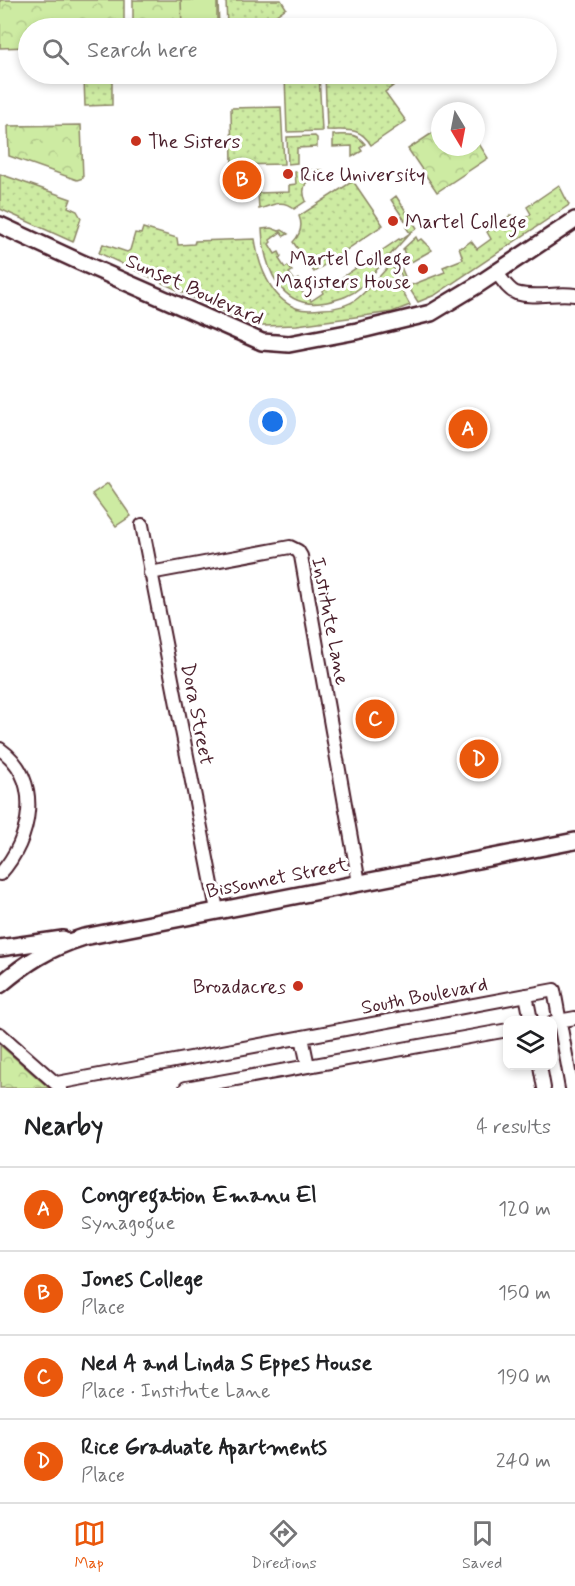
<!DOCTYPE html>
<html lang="en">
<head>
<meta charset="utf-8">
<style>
	body { margin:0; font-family:Mynerve,sans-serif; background:#f2f2f2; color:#202124 }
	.controls { position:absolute; right:18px; bottom:18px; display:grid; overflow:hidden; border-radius:12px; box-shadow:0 3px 9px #0003 }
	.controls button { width:54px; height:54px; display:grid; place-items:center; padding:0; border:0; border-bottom:2px solid #e0e0e0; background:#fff; color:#202124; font:30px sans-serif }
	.compass { position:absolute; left:431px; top:102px; width:54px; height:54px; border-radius:50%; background:#fff; box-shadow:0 3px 9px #0003; rotate:170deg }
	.you { position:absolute; left:273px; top:422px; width:21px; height:21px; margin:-15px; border:4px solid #fff; border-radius:50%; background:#1a73e8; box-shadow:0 0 0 9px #1a73e833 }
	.badge { display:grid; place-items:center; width:39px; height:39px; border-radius:50%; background:#ea580c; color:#fff; font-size:20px; font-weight:700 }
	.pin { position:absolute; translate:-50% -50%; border:3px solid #fff; box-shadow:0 2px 6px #0006 }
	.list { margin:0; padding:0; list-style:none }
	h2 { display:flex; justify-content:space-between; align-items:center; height:78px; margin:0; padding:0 24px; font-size:26px }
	h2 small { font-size:20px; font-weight:400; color:#757577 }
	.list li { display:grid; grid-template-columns:39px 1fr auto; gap:18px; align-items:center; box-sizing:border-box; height:84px; padding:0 24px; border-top:2px solid #e0e0e0 }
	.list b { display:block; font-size:22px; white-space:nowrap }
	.list p { margin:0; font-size:20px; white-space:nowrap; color:#757577 }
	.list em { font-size:20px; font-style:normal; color:#757577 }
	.icon { flex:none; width:33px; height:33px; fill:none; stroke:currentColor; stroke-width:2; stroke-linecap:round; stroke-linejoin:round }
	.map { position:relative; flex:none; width:575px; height:1088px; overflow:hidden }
	.search { position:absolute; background:#fff; box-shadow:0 3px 9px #0003; left:18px; right:18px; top:18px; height:66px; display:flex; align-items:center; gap:15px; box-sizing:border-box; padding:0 21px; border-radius:33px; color:#757577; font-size:22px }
	.sheet { height:414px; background:#fff }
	nav { display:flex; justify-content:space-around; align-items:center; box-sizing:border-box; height:84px; border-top:2px solid #e0e0e0; background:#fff; font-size:16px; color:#757577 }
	nav a { display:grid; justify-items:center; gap:3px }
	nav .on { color:#ea580c }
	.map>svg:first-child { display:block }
	.grass { fill:url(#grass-dots); stroke:#8c8566; stroke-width:1.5 }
	.park { fill:url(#park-crowns); stroke:#8c8566; stroke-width:1.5 }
	.garden { fill:#cdeba2; stroke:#8c8566; stroke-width:1.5 }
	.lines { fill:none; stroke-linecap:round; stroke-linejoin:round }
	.minor-casing { stroke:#4a1f2b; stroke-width:16 }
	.major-casing { stroke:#4a1f2b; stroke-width:20 }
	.minor { stroke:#fff; stroke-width:12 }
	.major { stroke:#fff; stroke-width:15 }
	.poi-dot { fill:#c8321e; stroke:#fff; stroke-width:2 }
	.labels { text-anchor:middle; stroke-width:6; stroke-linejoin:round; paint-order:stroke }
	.poi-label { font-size:20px; fill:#4a1f2b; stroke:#fff; text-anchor:start }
	.street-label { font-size:20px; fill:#4a1f2b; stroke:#fff }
</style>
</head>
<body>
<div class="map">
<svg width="575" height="1088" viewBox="0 0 575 1088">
	<defs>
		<pattern id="grass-dots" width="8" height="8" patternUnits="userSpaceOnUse" patternTransform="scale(1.5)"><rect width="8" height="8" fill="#cdeba2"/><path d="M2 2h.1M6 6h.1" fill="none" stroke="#b2c98c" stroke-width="1.8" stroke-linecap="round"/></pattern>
		<pattern id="park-crowns" width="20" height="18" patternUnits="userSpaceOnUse" patternTransform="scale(1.5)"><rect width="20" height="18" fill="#cdeba2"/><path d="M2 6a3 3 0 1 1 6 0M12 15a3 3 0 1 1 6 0" fill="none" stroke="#b2c98c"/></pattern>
	</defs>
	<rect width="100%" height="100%" fill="#fff"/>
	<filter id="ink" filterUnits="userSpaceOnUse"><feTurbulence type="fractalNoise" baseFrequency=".0167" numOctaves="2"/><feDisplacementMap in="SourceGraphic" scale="12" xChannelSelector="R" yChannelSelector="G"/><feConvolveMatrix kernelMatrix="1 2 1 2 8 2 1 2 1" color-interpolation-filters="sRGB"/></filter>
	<g filter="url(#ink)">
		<!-- grass -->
		<path class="grass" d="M226,0H281L286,8L258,28H227Z
			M269,74H319L322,131L287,132L285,77L269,78Z
			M325,74H407L408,75L385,92L406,121L371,145C359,126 347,131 327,130Z
			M84,79H112V105L85,106Z
			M281,107L284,164L232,165L231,108Z
			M333,135C348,135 355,132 365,144L360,148L362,151L352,157V146L333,147Z
			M315,136L317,138V147L297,148V163L288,164L287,137Z
			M302,170H321C309,177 299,186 306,201L294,209C281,198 272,206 259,209L258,193L289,192V185L296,184L295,172Z
			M0,174L71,199L68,207L77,211L81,218L73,242L0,209Z
			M353,181L383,225L314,272L293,242C301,234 303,226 299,216Z
			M559,185L569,205L435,295L418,302L402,277L395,261V259L400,254L404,265L401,267L409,286L445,272L443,267L463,259L459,247H463L471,241L477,249L491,239L487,232L511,215L518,223L531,214L527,207Z
			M396,196L417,228L410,233L361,287C351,296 340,299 327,302C280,312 264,267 262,229L271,228L279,231L282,230L288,234L284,236L281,232L270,240L271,242L269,244L275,254L279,252L281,256L279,259L285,268L288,266L292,271L289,273L295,281L298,279L302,285L299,287L305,296L307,295L311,301L323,293L322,291L399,239L400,240L410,233L406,227L408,225L391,200Z
			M143,228L177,238L178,245L194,244L195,241L255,239C258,264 270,298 296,308C304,311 315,310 323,309C335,309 350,305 358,298C370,288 380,275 391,264L397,275L399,285L410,305L392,312L297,325L263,326L245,322L99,253L103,244L127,252L130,250L135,233L141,234Z
			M416,237L418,241L421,239L432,250L408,264L403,249Z"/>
		<!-- park -->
		<path class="park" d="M0,0H124V28H28V47L0,48Z
			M133,0H218L219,28H133Z
			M81,125L83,178L77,180L9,156L8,126Z
			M440,128V147H476V139L488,158L437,192L408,149Z
			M0,1045L49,1088H0Z"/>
		<!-- garden -->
		<path class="garden" d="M181,0H217V28H182Z
			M108,483L131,516L116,526L92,494Z"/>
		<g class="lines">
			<!-- minor casing -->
			<g class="minor-casing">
				<path id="minor" d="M496,272C502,279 508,290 516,293C535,299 556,292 575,295
					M142,525L217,910
					M150,573L290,547L298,551L301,556L359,883
					M0,749C44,780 31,840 0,874
					M526,995L531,1020
					M553,1022L575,1018
					M0,1034L61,1088
					M302,1037L308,1066
					M540,1066L544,1088
					M57,1083L554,990L572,1088
					M186,1088L508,1030"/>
			</g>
			<!-- major casing -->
			<g class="major-casing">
				<path id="major" d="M0,225L80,262L262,342L289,344L357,331L431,313L479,284L575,220
					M0,948L63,939
					M0,985C27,962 49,948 84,937L575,841"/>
			</g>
			<!-- minor -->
			<use href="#minor" class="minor"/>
			<!-- major -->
			<use href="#major" class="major"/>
		</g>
	</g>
	<!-- markers -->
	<g class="poi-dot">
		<circle cx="136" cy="141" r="6"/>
		<circle cx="288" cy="174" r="6"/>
		<circle cx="393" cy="221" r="6"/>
		<circle cx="423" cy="269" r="6"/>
		<circle cx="298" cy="986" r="6"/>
	</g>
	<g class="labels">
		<!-- poi labels -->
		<g class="poi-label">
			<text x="148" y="148">The Sisters</text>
			<text x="300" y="181">Rice University</text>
			<text x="405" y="228">Martel College</text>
			<text x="411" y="265" text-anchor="end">Martel College<tspan x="411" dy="23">Magisters House</tspan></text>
			<text x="286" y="993" text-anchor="end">Broadacres</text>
		</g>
		<!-- street labels -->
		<g class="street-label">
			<text transform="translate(195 289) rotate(24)" y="7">Sunset Boulevard</text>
			<text transform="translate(331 621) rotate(79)" y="7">Institute Lane</text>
			<text transform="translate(198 714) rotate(79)" y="7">Dora Street</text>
			<text transform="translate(277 877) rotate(-11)" y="7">Bissonnet Street</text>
			<text transform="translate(424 995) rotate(-11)" y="7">South Boulevard</text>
		</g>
	</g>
</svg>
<div class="controls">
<button><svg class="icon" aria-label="layers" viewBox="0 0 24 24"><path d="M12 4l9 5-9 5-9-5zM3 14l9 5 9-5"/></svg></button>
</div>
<svg class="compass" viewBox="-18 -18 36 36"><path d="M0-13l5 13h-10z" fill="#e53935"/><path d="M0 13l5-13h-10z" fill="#757577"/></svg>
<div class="you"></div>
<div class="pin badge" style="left:468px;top:429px">A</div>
<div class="pin badge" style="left:242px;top:180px">B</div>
<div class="pin badge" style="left:375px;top:719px">C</div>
<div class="pin badge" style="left:479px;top:759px">D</div>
<div class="search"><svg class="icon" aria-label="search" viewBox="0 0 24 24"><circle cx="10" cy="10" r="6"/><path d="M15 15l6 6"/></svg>Search here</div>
</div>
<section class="sheet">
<h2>Nearby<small>4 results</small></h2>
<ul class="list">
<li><span class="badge">A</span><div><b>Congregation Emanu El</b><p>Synagogue</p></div><em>120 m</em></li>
<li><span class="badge">B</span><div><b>Jones College</b><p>Place</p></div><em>150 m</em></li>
<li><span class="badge">C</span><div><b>Ned A and Linda S Eppes House</b><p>Place · Institute Lane</p></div><em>190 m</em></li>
<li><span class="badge">D</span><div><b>Rice Graduate Apartments</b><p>Place</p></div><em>240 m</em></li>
</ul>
</section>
<nav>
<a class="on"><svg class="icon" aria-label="map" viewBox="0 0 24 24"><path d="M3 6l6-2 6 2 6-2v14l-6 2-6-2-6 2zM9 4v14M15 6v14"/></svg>Map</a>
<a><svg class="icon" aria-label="directions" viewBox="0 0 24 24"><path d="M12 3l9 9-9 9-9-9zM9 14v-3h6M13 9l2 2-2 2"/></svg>Directions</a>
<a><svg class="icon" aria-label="saved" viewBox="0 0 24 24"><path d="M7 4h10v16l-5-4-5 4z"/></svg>Saved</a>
</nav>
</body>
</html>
